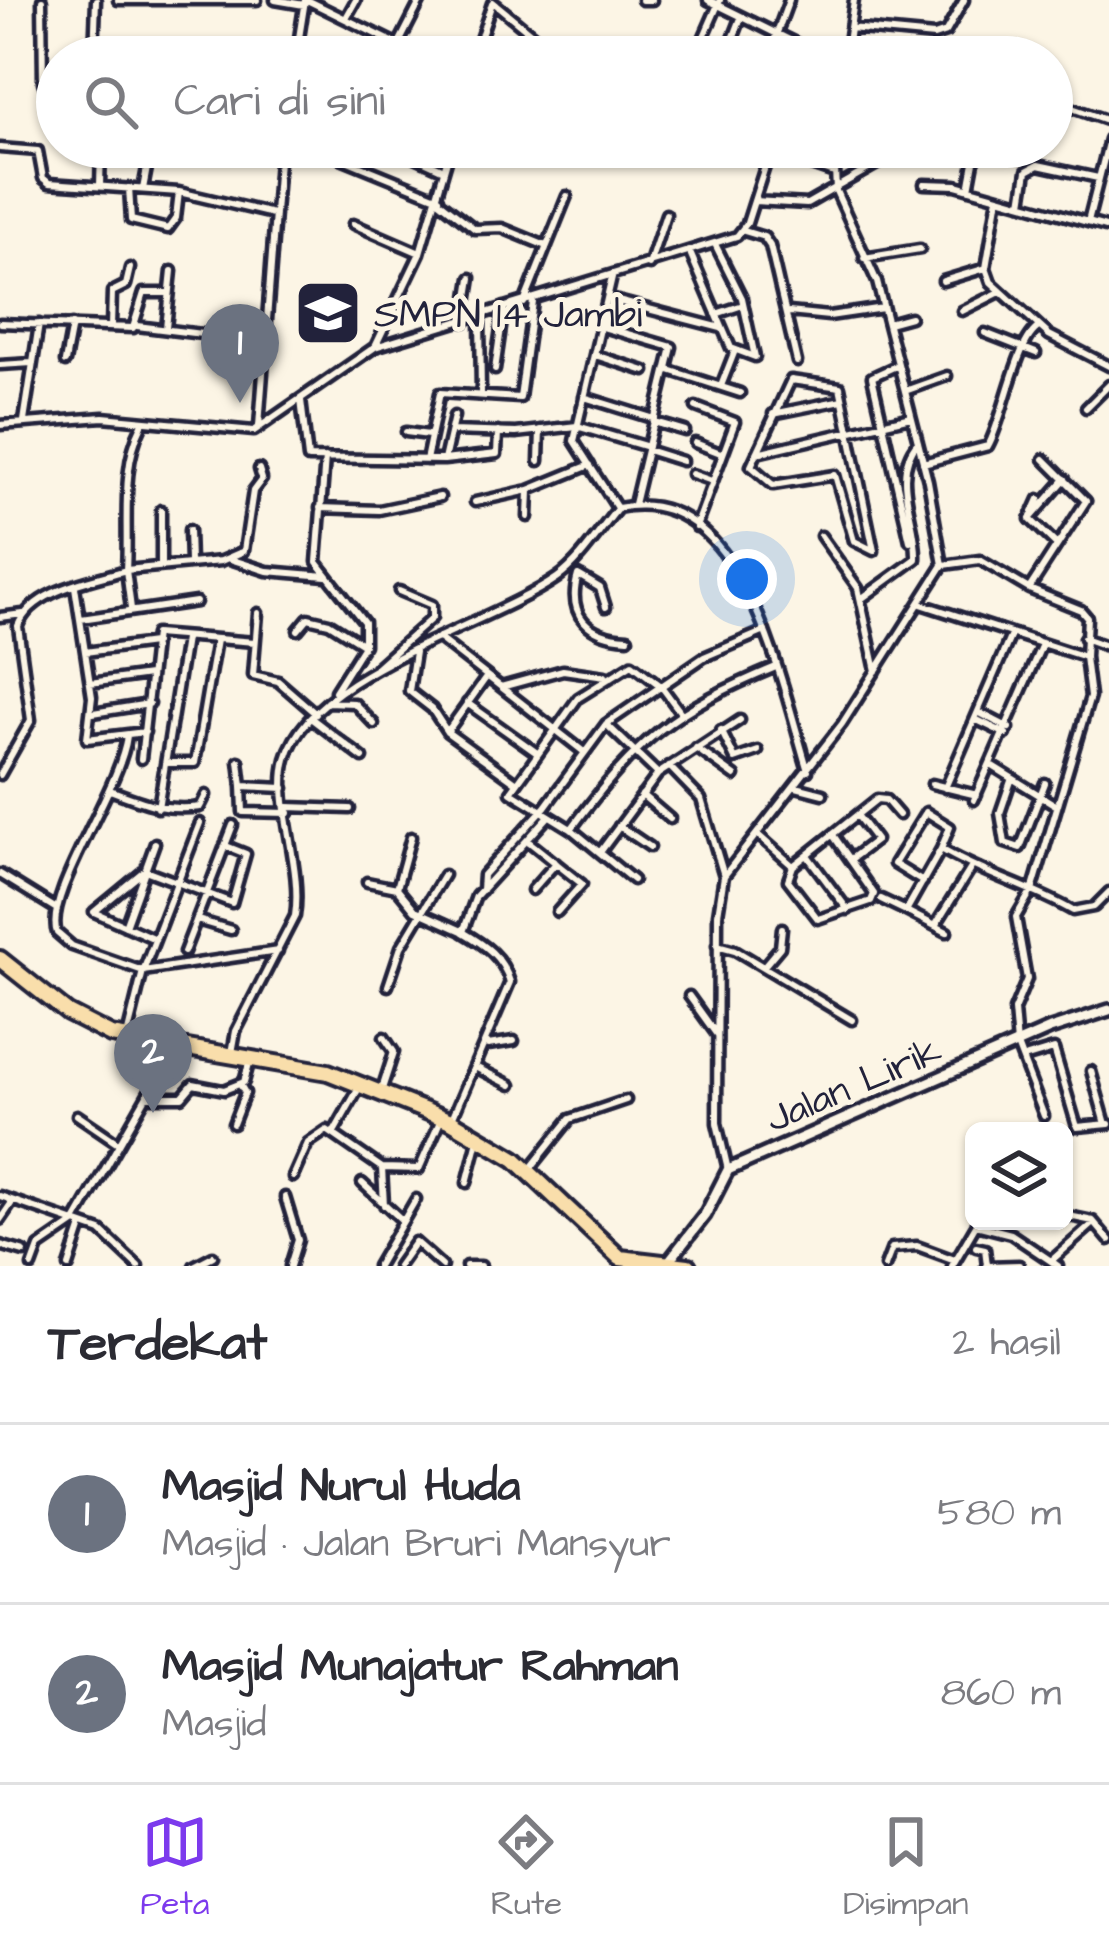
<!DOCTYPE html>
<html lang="id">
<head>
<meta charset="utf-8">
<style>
	body { margin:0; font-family:"Architects Daughter",sans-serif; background:#f7f7f7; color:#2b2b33 }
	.controls { position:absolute; right:36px; bottom:36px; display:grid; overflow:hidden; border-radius:18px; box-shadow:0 3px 9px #0004 }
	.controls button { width:108px; height:108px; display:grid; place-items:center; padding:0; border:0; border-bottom:3px solid #e1e1e2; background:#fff; color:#2b2b33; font:60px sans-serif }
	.you { position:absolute; left:747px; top:579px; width:42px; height:42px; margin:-30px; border:9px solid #fff; border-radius:50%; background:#1a73e8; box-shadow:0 0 0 18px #1a73e833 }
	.badge { display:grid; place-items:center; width:78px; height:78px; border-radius:50%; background:#7c3aed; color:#fff; font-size:39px; font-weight:700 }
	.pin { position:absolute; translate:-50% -99px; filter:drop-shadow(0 3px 6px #0008) }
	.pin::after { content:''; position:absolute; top:63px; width:42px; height:36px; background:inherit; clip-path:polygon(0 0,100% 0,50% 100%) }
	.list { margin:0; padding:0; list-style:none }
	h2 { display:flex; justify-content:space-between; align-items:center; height:156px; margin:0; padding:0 48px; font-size:51px }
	h2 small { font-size:39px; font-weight:400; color:#7c7c81 }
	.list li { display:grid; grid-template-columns:78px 1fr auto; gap:36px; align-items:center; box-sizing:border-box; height:180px; padding:0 48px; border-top:3px solid #e1e1e2 }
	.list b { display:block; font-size:45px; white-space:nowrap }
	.list p { margin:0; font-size:39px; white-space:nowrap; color:#7c7c81 }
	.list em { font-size:39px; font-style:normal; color:#7c7c81 }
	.icon { flex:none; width:66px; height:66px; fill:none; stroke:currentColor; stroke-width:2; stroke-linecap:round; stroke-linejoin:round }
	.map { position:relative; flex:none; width:1109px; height:1266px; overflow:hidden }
	.search { position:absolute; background:#fff; box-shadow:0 3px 9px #0004; left:36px; right:36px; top:36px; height:132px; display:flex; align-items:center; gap:30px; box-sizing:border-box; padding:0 42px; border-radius:66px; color:#7c7c81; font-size:45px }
	.sheet { height:516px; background:#fff }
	nav { display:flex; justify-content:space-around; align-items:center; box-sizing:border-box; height:168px; border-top:3px solid #e1e1e2; background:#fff; font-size:33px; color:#7c7c81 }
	nav a { display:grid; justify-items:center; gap:6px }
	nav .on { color:#7c3aed }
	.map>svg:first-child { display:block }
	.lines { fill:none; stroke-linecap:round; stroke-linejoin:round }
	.street-casing { stroke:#22223b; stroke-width:15 }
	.secondary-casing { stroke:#22223b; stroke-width:18 }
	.highway-casing { stroke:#22223b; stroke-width:22 }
	.street { stroke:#fcf5e5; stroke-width:6 }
	.secondary { stroke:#fcf5e5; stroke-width:9 }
	.highway { stroke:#f9deab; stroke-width:14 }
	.labels { text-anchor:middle; stroke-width:10; stroke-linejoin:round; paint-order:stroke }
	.poi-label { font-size:39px; fill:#22223b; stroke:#fcf5e5; text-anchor:start }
	.street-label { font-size:39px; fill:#22223b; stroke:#fcf5e5 }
</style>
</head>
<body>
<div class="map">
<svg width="1109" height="1266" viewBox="0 0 1109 1266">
	<rect width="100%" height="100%" fill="#fcf5e5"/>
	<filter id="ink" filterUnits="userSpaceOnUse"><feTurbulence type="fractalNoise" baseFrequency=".00833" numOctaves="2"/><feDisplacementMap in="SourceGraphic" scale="24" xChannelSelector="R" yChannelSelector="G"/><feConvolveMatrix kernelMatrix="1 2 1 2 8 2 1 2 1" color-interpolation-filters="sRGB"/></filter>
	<g filter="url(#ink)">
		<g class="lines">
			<!-- street casing -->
			<g class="street-casing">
				<path id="street" d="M42,0L43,82L55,114
					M118,0H257
					M275,0L304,5
					M307,0L423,57
					M642,0H652
					M708,0L824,57
					M493,2L550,49L569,57
					M347,16L356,0
					M850,28L934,36L946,32L964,0
					M399,43L421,0
					M94,57L96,0
					M296,57L305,0
					M474,57L492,3
					M695,57L720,0
					M726,57L741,18
					M768,57L789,0
					M846,57L854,0
					M1052,101L1109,121
					M314,147L439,198
					M393,147L444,170
					M758,147L834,173
					M964,147L974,162L969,189
					M0,148L38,151L43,178L49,183L179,192L273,214
					M974,162L981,147
					M924,184L956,185L1109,228
					M100,186L101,147
					M129,188L131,220L168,229L176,218L179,192
					M143,189L151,147
					M998,197L986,268L991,282L1049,335L1109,366
					M438,200L475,229L502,228L546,246
					M754,201L807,204L907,147
					M1022,203L1027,171L1038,165L1098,178
					M1088,222L1109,139
					M353,224L420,253
					M744,231L764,237L770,246L797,362
					M691,255L731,348L755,357L742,298L716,246
					M864,258L920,249
					M649,265L666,214
					M612,277L574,441L617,508
					M943,281L986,268
					M610,299L721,328
					M524,303L567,196
					M962,311L998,293
					M789,312L829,316L883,308
					M716,314L743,305
					M480,316L481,394
					M464,322L471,278
					M0,323L133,328L144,293H169
					M888,323L910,317
					M111,326L112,292L126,285L130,268
					M137,326L226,337L228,365
					M603,327L672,347L634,504
					M166,328L172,271
					M985,333L1036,353
					M375,347L737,236L747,223L770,151
					M595,355L645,371
					M65,362L72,325
					M0,365L32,363
					M898,365L872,377L910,541
					M495,370L504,307
					M669,370L740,393
					M791,380L840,387L874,551L854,541L835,475L773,485L751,466Z
					M721,386L734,353
					M905,391L947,376
					M584,397L655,419
					M301,400L308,458L444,460L497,454L498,432
					M696,407L735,422L696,527
					M1086,408L1109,385
					M773,414L842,400
					M24,421L39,324
					M654,422L685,431
					M0,425L103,417L254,431L375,347L420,253L451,147
					M259,426L280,147
					M451,431L516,433L577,426L648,447
					M406,432L429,435
					M695,443L723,454
					M647,450L682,461
					M757,453L911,417
					M325,458L317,562L364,622V645L335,691
					M426,460L440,393L520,398L533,302
					M444,460L454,416
					M539,461L540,430
					M923,463L988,446C1004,418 1016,340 1039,327
					M692,474L712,481
					M475,502L529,490L590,465
					M320,508L379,510L440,497
					M528,517L529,491
					M1030,519L1039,499
					M189,530L190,562
					M821,536L858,588L876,671
					M1057,545L1030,519L1065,479
					M230,559L267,571L326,576
					M944,565L980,560L1029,589L1081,610L1087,617L1085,657
					M161,566V510
					M578,575C566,616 589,636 628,638
					M580,576L600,588L606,607
					M75,587L92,697L87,739L145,732
					M1029,589L1086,501L1044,459
					M861,599L916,559C918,522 889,475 918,442
					M921,604L1085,657L1090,697L1033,888L1016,917L1027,979L1014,1010L1017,1045L1044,1116
					M131,609L126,570L221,561L244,551L253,491L262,479L259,469
					M258,613L253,675L278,681L316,714
					M0,617L23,614
					M81,619L196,602
					M298,630L308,618L329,623L364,645
					M1084,638L1109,647
					M441,640L584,752
					M85,652L153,643
					M415,652L409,691L432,709L447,732L517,783
					M377,667L432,618V605L399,591
					M90,683L149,675
					M501,687L563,670L605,676
					M327,702L354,703L374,724
					M467,703L537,753
					M93,713L149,704
					M980,713L1009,728
					M312,719L363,758
					M977,720L1006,734
					M606,724L658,774
					M721,730L735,759L758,751
					M447,732L485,679
					M127,736C121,788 43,896 57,933L72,946L143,971L278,951
					M696,748L735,776
					M141,759L155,634L255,642
					M239,761L242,786L284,788
					M168,763H195L216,640
					M991,765L1057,806
					M669,766L701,799L724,876
					M0,775L31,720L18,626C33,589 91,581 126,570C129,521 120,468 142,425
					M1012,778L1000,813L1005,843L1020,848L1045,783
					M932,784L977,795
					M242,786L243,812L289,813
					M796,787L823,794
					M945,788L1011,635
					M110,790C141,802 165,812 200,807L206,795
					M642,795L670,819
					M974,800L1042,644
					M288,807L350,809
					M158,808L185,639
					M619,826L650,847
					M572,828C638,739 672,710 776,667
					M758,835L793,866
					M833,835L874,894L871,901L818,919L788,880L793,866L877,799L886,800L899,815
					M528,841L582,884L557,912
					M601,851L658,774L740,720
					M807,855L848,910
					M851,859L876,840L857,815
					M145,870L232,903L246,854L226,846
					M145,870L94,912L155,939
					M0,874L55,908
					M633,880L571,829L511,792L578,698L632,664L661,686L681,713
					M367,882L397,888L415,910L462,931
					M923,882L894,864L926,812L950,827L941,849
					M397,888L411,837
					M482,890L483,875L545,807L606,724L704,657L765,631
					M532,890L556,863
					M881,899L906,911
					M197,920L231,930
					M125,926L155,843
					M935,926L971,868
					M947,932L906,911L941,849C984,875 1030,886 1073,911L1094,907L1109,892
					M717,945L735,950L852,1020
					M184,952L233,825
					M764,966L780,947L782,928
					M388,986L401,947L444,875
					M689,996L717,1035
					M127,1036L143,971L200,823
					M488,1045L514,1041
					M232,1053L236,1031L295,916C303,865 274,804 286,759C310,672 486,627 557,578C581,561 599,531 618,508C744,480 782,688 808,771
					M1024,1058L1054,1049L1077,1127L1109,1124
					M475,1067L511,1085
					M1091,1071L1106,1124
					M382,1089L394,1052L384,1037
					M149,1097H182L193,1084L224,1090L244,1082L250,1060
					M77,1115L118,1143
					M451,1121L510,982C502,956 485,945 463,932L476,896L548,817
					M233,1124L245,1093L241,1086
					M334,1132L359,1088
					M382,1168L384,1205
					M530,1169L570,1119L626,1100
					M728,1170L717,1123L718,914L724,876L842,724L943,565L928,481L877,282L836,191L834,147
					M293,1177L308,1143L327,1130L382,1168L419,1169L441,1119
					M362,1183L403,1221
					M467,1183L478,1140
					M0,1196L101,1231L138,1266
					M285,1197L298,1240L290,1266
					M1064,1215L1093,1221L1109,1240
					M0,1220L13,1201
					M0,1245L24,1252
					M976,1247L985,1249L987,1265
					M32,1266L39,1247L74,1223L174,1048
					M69,1266L82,1226
					M194,1266L213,1256
					M377,1266L416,1199
					M398,1266L415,1242L442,1266
					M466,1266H481
					M885,1266L892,1248L917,1246L955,1260
					M952,1266L976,1225L1011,1234L1051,1261
					M986,1266L1019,1265
					M1058,1266L1051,1261L1094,1223"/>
			</g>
			<!-- secondary casing -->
			<g class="secondary-casing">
				<path id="secondary" d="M666,1265L705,1215L728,1170L1050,1029L1109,1010"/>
			</g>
			<!-- highway casing -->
			<g class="highway-casing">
				<path id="highway" d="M0,959L68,1013L111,1035L328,1072L451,1121L515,1159L620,1258L688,1266"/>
			</g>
			<!-- street -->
			<use href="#street" class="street"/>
			<!-- secondary -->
			<use href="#secondary" class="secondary"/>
			<!-- highway -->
			<use href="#highway" class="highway"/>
		</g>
	</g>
	<!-- icons -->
	<defs>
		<g id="school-square" transform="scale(3.45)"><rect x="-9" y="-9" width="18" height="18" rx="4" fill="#22223b" stroke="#fcf5e5"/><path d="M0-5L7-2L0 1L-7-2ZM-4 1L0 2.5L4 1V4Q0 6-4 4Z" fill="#fff"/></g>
	</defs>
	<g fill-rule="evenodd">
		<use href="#school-square" x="328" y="313"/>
	</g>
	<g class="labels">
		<!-- poi labels -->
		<g class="poi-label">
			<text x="374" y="327">SMPN 14 Jambi</text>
		</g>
		<!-- street labels -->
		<g class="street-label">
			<text transform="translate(853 1083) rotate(-23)" y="14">Jalan Lirik</text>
		</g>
	</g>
</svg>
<div class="controls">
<button><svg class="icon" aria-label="layers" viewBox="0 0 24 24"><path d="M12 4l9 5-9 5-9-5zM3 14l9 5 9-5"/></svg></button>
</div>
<div class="you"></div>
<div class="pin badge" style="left:240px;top:403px;background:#6b7280">1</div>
<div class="pin badge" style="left:153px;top:1113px;background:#6b7280">2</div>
<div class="search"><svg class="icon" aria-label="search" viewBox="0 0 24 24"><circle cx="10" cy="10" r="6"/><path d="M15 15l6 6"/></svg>Cari di sini</div>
</div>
<section class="sheet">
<h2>Terdekat<small>2 hasil</small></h2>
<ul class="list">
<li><span class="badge" style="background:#6b7280">1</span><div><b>Masjid Nurul Huda</b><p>Masjid · Jalan Bruri Mansyur</p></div><em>580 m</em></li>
<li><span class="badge" style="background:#6b7280">2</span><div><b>Masjid Munajatur Rahman</b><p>Masjid</p></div><em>860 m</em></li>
</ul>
</section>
<nav>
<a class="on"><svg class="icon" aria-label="map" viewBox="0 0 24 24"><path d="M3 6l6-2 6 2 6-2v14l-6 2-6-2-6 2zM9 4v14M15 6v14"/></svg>Peta</a>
<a><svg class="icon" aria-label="directions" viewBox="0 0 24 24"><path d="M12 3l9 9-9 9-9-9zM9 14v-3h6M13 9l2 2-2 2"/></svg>Rute</a>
<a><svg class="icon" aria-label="saved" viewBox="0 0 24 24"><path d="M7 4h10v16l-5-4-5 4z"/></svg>Disimpan</a>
</nav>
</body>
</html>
